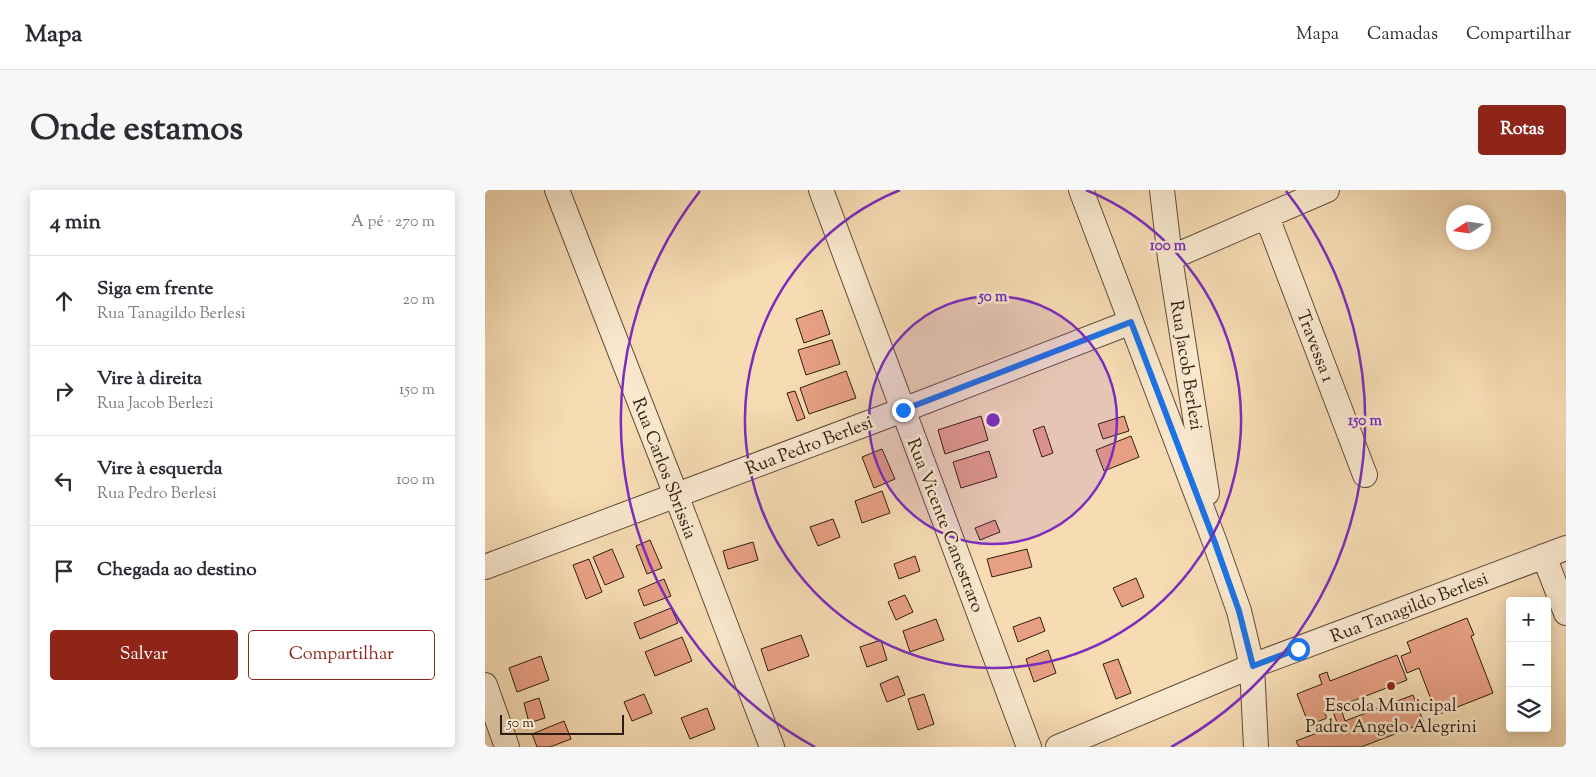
<!DOCTYPE html>
<html lang="pt">
<head>
<meta charset="utf-8">
<style>
	body { margin:0; font-family:"Sorts Mill Goudy",serif; background:#f7f7f7; color:#2b2b33 }
	.controls { position:absolute; right:15px; bottom:15px; display:grid; overflow:hidden; border-radius:5px; box-shadow:0 2px 12px #0003 }
	.controls button { width:45px; height:45px; display:grid; place-items:center; padding:0; border:0; border-bottom:1px solid #e1e1e2; background:#fff; color:#2b2b33; font:25px sans-serif }
	.compass { position:absolute; left:961px; top:15px; width:45px; height:45px; border-radius:50%; background:#fff; box-shadow:0 2px 12px #0003; rotate:258deg }
	.scale { position:absolute; left:15px; bottom:12px; width:124px; box-sizing:border-box; padding-left:5px; border:2px solid #2f1c14; border-top:0; font-size:14px; line-height:18px; white-space:nowrap; color:#2f1c14; -webkit-text-stroke:4px #f9e8ce; paint-order:stroke }
	.stop { position:absolute; width:15px; height:15px; margin:-11px; border:4px solid #1a73e8; border-radius:50%; background:#fff }
	.stop.end { background:#1a73e8; border-color:#fff; box-shadow:0 1px 5px #0008 }
	.list { margin:0; padding:0; list-style:none }
	h2 { display:flex; justify-content:space-between; align-items:center; height:65px; margin:0; padding:0 20px; font-size:21px }
	h2 small { font-size:16px; font-weight:400; color:#7c7c81 }
	.list li { display:grid; grid-template-columns:32px 1fr auto; gap:15px; align-items:center; box-sizing:border-box; height:90px; padding:0 20px; border-top:1px solid #e1e1e2 }
	.list b { display:block; font-size:19px; white-space:nowrap }
	.list p { margin:0; font-size:16px; white-space:nowrap; color:#7c7c81 }
	.list em { font-size:16px; font-style:normal; color:#7c7c81 }
	.actions { display:flex; gap:10px; padding:15px 20px }
	.actions a { flex:1; padding:11px 0; border:1px solid #8f2418; border-radius:5px; text-align:center; font-size:18px; color:#8f2418 }
	.actions .main { background:#8f2418; color:#fff }
	.icon { flex:none; width:28px; height:28px; fill:none; stroke:currentColor; stroke-width:2; stroke-linecap:round; stroke-linejoin:round }
	.map { position:relative; flex:none; width:1081px; height:557px; overflow:hidden; border-radius:5px }
	header { display:flex; align-items:center; gap:30px; box-sizing:border-box; height:70px; padding:0 25px; background:#fff; border-bottom:1px solid #e1e1e2 }
	header strong { font-size:24px }
	nav { display:flex; gap:28px; margin-inline-start:auto; font-size:18px }
	.intro { display:flex; align-items:center; justify-content:space-between; box-sizing:border-box; height:120px; padding:0 30px }
	h1 { margin:0; font-size:35px }
	.button { padding:12px 22px; border-radius:5px; background:#8f2418; color:#fff; font-size:18px; font-weight:700 }
	main { display:flex; gap:30px; padding:0 30px }
	aside { flex:1; background:#fff; border-radius:5px; box-shadow:0 2px 12px #0003 }
	.map>svg:first-child { display:block }
	.building { fill:#e8a084; stroke:#2f1c14 }
	.lines { fill:none; stroke-linecap:round; stroke-linejoin:round }
	.minor-casing { stroke:#614c3c; stroke-width:26 }
	.minor { stroke:#f9e8ce; stroke-width:24 }
	.route { stroke:#1a73e8; stroke-width:6 }
	.ring { fill:none; stroke:#7b2cbf; stroke-width:2.5 }
	.poi-dot { fill:#8f2418; stroke:#f9e8ce; stroke-width:2 }
	.labels { text-anchor:middle; stroke-width:5; stroke-linejoin:round; paint-order:stroke }
	.street-label { font-size:18px; fill:#2f1c14; stroke:#f9e8ce }
	.poi-label { font-size:18px; fill:#2f1c14; stroke:#f9e8ce }
	.centre { fill:#7b2cbf; stroke:#f9e8ce; stroke-width:2.5 }
	.ring-label { font-size:15px; text-anchor:middle; font-weight:bold; fill:#7b2cbf; stroke:#f9e8ce; stroke-width:5; stroke-linejoin:round; paint-order:stroke }
</style>
</head>
<body>
<header>
<strong>Mapa</strong>
<nav><a>Mapa</a><a>Camadas</a><a>Compartilhar</a></nav>
</header>
<div class="intro"><h1>Onde estamos</h1><a class="button">Rotas</a></div>
<main>
<aside>
<h2>4 min<small>A pé · 270 m</small></h2>
<ul class="list">
<li><svg class="icon" aria-label="ahead" viewBox="0 0 24 24"><path d="M12 20V5M6 11l6-6 6 6"/></svg><div><b>Siga em frente</b><p>Rua Tanagildo Berlesi</p></div><em>20 m</em></li>
<li><svg class="icon" aria-label="right" viewBox="0 0 24 24"><path d="M7 20v-9h11M14 6l5 5-5 5"/></svg><div><b>Vire à direita</b><p>Rua Jacob Berlezi</p></div><em>150 m</em></li>
<li><svg class="icon" aria-label="left" viewBox="0 0 24 24"><path d="M17 20v-9H6M10 6l-5 5 5 5"/></svg><div><b>Vire à esquerda</b><p>Rua Pedro Berlesi</p></div><em>100 m</em></li>
<li><svg class="icon" aria-label="arrive" viewBox="0 0 24 24"><path d="M6 21V4h12l-3 4 3 4H6"/></svg><div><b>Chegada ao destino</b></div></li>
</ul>
<div class="actions"><a class="main">Salvar</a><a>Compartilhar</a></div>
</aside>
<div class="map">
<svg width="1081" height="557" viewBox="0 0 1081 557">
	<rect width="100%" height="100%" fill="#f6dbb3"/>
	<filter id="stains"><feTurbulence type="fractalNoise" baseFrequency=".004" numOctaves="4"/><feColorMatrix values="0 0 0 0 .2 0 0 0 0 .09 0 0 0 0 .02 0 0 0 .5 -.17"/></filter>
	<radialGradient id="worn" r=".72"><stop offset=".6" stop-color="#630" stop-opacity="0"/><stop offset="1" stop-color="#630" stop-opacity=".3"/></radialGradient>
	<!-- building -->
	<path class="building" d="M337,120L345,144L319,153L311,129Z
		M347,150L355,174L321,185L313,160Z
		M361,181L371,208L324,224L315,198Z
		M310,201L320,228L312,231L302,203Z
		M496,226L503,250L460,264L453,240Z
		M639,226L644,241L618,249L613,234Z
		M559,236L568,263L557,267L548,240Z
		M646,246L654,267L619,281L611,260Z
		M397,259L410,289L389,298L377,267Z
		M504,261L512,287L476,298L468,272Z
		M397,301L405,323L377,333L370,311Z
		M348,329L355,347L333,356L325,337Z
		M510,330L515,342L495,350L490,338Z
		M165,350L177,378L162,384L151,356Z
		M268,352L273,370L243,379L238,361Z
		M127,359L139,387L120,395L108,367Z
		M542,359L547,377L507,387L502,369Z
		M430,366L435,381L414,389L409,374Z
		M104,369L117,402L101,409L88,375Z
		M651,388L659,407L637,417L628,398Z
		M179,389L186,406L159,416L153,400Z
		M420,405L428,422L411,430L403,412Z
		M186,418L193,433L155,449L149,433Z
		M555,427L560,441L533,452L528,437Z
		M982,428L989,445L986,446L1008,503L952,525L934,478L922,483L916,466L926,462L922,452Z
		M451,429L459,450L425,462L418,441Z
		M316,445L324,466L283,481L276,459Z
		M197,447L207,471L170,486L160,462Z
		M396,450L402,470L382,477L375,457Z
		M563,460L571,483L549,492L541,469Z
		M912,465L922,490L855,516L860,531L928,505L939,533L876,557H814L811,551L853,535L847,519L839,522L842,528L824,535L812,504L837,494L834,485L842,482L845,491Z
		M56,466L64,490L32,502L24,478Z
		M633,469L646,503L631,509L618,474Z
		M413,486L420,505L402,512L395,494Z
		M159,504L167,523L147,531L139,512Z
		M439,504L449,534L433,540L423,509Z
		M54,508L60,528L44,533L39,513Z
		M222,518L230,539L205,549L196,528Z
		M79,531L86,549L65,557H52L47,544Z"/>
	<g class="lines">
		<!-- minor casing -->
		<g class="minor-casing">
			<path id="minor" d="M72,0L191,305L287,557
				M336,0L544,557
				M596,0L729,350L754,421L767,476L771,557
				M677,0L685,68L722,303
				M782,27L880,285
				M685,68L842,0
				M1059,366L1081,423
				M0,377L418,220L646,132
				M0,495L22,557
				M573,557L767,476L1081,358"/>
		</g>
		<!-- minor -->
		<use href="#minor" class="minor"/>
	</g>
	<g class="lines">
		<!-- route -->
		<path class="route" d="M418,220L646,132L729,350L754,421L768,476L813,459"/>
	</g>
	<!-- distance rings -->
	<circle cx="508" cy="230" r="124" fill="#7b2cbf" fill-opacity=".12"/>
	<g class="ring">
		<circle cx="508" cy="230" r="124"/>
		<path d="M601 0A248 248 0 1 1 415 0"/>
		<path d="M330 557A372 372 0 0 1 215 1M801 1A372 372 0 0 1 686 557"/>
	</g>
	<!-- markers -->
	<circle class="poi-dot" cx="906" cy="496" r="5"/>
	<g class="labels">
		<!-- street labels -->
		<g class="street-label">
			<text transform="translate(831 156) rotate(69)" y="6">Travessa 1</text>
			<text transform="translate(702 175) rotate(81)" y="6">Rua Jacob Berlezi</text>
			<text transform="translate(324 255) rotate(-21)" y="6">Rua Pedro Berlesi</text>
			<text transform="translate(180 278) rotate(69)" y="6">Rua Carlos Sbrissia</text>
			<text transform="translate(461 335) rotate(69)" y="6">Rua Vicente Canestraro</text>
			<text transform="translate(924 417) rotate(-21)" y="6">Rua Tanagildo Berlesi</text>
		</g>
		<!-- poi labels -->
		<g class="poi-label">
			<text x="906" y="521">Escola Municipal<tspan x="906" dy="21">Padre Angelo Alegrini</tspan></text>
		</g>
	</g>
	<circle cx="508" cy="230" r="8" class="centre"/>
	<g class="ring-label">
		<text x="683" y="60">100 m</text>
		<text x="508" y="111">50 m</text>
		<text x="880" y="235">150 m</text>
	</g>
	<rect width="100%" height="100%" filter="url(#stains)"/>
	<rect width="100%" height="100%" fill="url(#worn)"/>
</svg>
<div class="controls">
<button>+</button>
<button>−</button>
<button><svg class="icon" aria-label="layers" viewBox="0 0 24 24"><path d="M12 4l9 5-9 5-9-5zM3 14l9 5 9-5"/></svg></button>
</div>
<svg class="compass" viewBox="-18 -18 36 36"><path d="M0-13l5 13h-10z" fill="#e53935"/><path d="M0 13l5-13h-10z" fill="#7c7c81"/></svg>
<div class="scale">50 m</div>
<div class="stop" style="left:813px;top:459px"></div>
<div class="stop end" style="left:418px;top:220px"></div>
</div>
</main>
</body>
</html>
